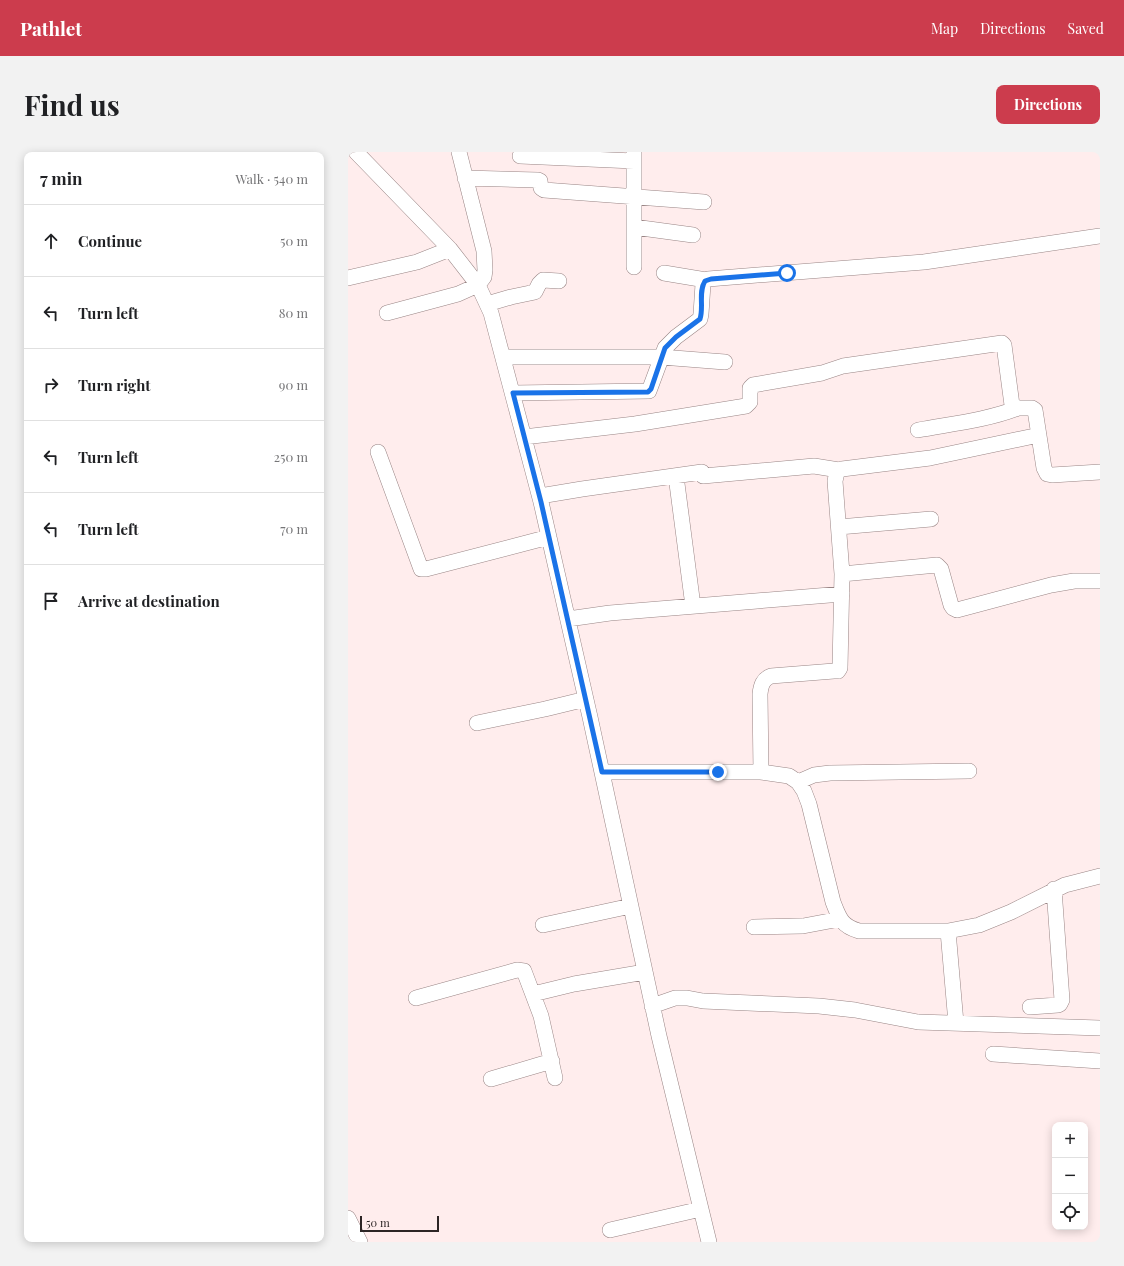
<!DOCTYPE html>
<html lang="en">
<head>
<meta charset="utf-8">
<style>
	body { margin:0; font-family:"Playfair Display",serif; background:#f2f2f2; color:#202124 }
	.controls { position:absolute; right:12px; bottom:12px; display:grid; overflow:hidden; border-radius:8px; box-shadow:0 2px 10px #0003 }
	.controls button { width:36px; height:36px; display:grid; place-items:center; padding:0; border:0; border-bottom:1px solid #e0e0e0; background:#fff; color:#202124; font:20px sans-serif }
	.scale { position:absolute; left:12px; bottom:10px; width:79px; box-sizing:border-box; padding-left:4px; border:2px solid #2d2525; border-top:0; font-size:11px; line-height:14px; white-space:nowrap; color:#2d2525; -webkit-text-stroke:3px #ffeded; paint-order:stroke }
	.stop { position:absolute; width:12px; height:12px; margin:-9px; border:3px solid #1a73e8; border-radius:50%; background:#fff }
	.stop.end { background:#1a73e8; border-color:#fff; box-shadow:0 1px 4px #0008 }
	.list { margin:0; padding:0; list-style:none }
	h2 { display:flex; justify-content:space-between; align-items:center; height:52px; margin:0; padding:0 16px; font-size:17px }
	h2 small { font-size:13px; font-weight:400; color:#757577 }
	.list li { display:grid; grid-template-columns:26px 1fr auto; gap:12px; align-items:center; box-sizing:border-box; height:72px; padding:0 16px; border-top:1px solid #e0e0e0 }
	.list b { display:block; font-size:15px; white-space:nowrap }
	.list em { font-size:13px; font-style:normal; color:#757577 }
	.icon { flex:none; width:22px; height:22px; fill:none; stroke:currentColor; stroke-width:2; stroke-linecap:round; stroke-linejoin:round }
	.map { position:relative; flex:none; width:752px; height:1090px; overflow:hidden; border-radius:8px }
	header { display:flex; align-items:center; gap:24px; box-sizing:border-box; height:56px; padding:0 20px; background:#cc3c4d; color:#fff }
	header strong { font-size:19px }
	nav { display:flex; gap:22px; margin-inline-start:auto; font-size:14px }
	.intro { display:flex; align-items:center; justify-content:space-between; box-sizing:border-box; height:96px; padding:0 24px }
	h1 { margin:0; font-size:28px }
	.button { padding:10px 18px; border-radius:8px; background:#cc3c4d; color:#fff; font-size:14px; font-weight:700 }
	main { display:flex; gap:24px; padding:0 24px }
	aside { flex:1; background:#fff; border-radius:8px; box-shadow:0 2px 10px #0003 }
	.map>svg:first-child { display:block }
	.lines { fill:none; stroke-linecap:round; stroke-linejoin:round }
	.minor-casing { stroke:#998585; stroke-width:16 }
	.minor { stroke:#fff; stroke-width:15 }
	.route { stroke:#1a73e8; stroke-width:5 }
</style>
</head>
<body>
<header>
<strong>Pathlet</strong>
<nav><a>Map</a><a>Directions</a><a>Saved</a></nav>
</header>
<div class="intro"><h1>Find us</h1><a class="button">Directions</a></div>
<main>
<aside>
<h2>7 min<small>Walk · 540 m</small></h2>
<ul class="list">
<li><svg class="icon" aria-label="ahead" viewBox="0 0 24 24"><path d="M12 20V5M6 11l6-6 6 6"/></svg><div><b>Continue</b></div><em>50 m</em></li>
<li><svg class="icon" aria-label="left" viewBox="0 0 24 24"><path d="M17 20v-9H6M10 6l-5 5 5 5"/></svg><div><b>Turn left</b></div><em>80 m</em></li>
<li><svg class="icon" aria-label="right" viewBox="0 0 24 24"><path d="M7 20v-9h11M14 6l5 5-5 5"/></svg><div><b>Turn right</b></div><em>90 m</em></li>
<li><svg class="icon" aria-label="left" viewBox="0 0 24 24"><path d="M17 20v-9H6M10 6l-5 5 5 5"/></svg><div><b>Turn left</b></div><em>250 m</em></li>
<li><svg class="icon" aria-label="left" viewBox="0 0 24 24"><path d="M17 20v-9H6M10 6l-5 5 5 5"/></svg><div><b>Turn left</b></div><em>70 m</em></li>
<li><svg class="icon" aria-label="arrive" viewBox="0 0 24 24"><path d="M6 21V4h12l-3 4 3 4H6"/></svg><div><b>Arrive at destination</b></div></li>
</ul>
</aside>
<div class="map">
<svg width="752" height="1090" viewBox="0 0 752 1090">
	<rect width="100%" height="100%" fill="#ffeded"/>
	<g class="lines">
		<!-- minor casing -->
		<g class="minor-casing">
			<path id="minor" d="M8,0L102,97L130,133L143,161L193,350L242,565L311,884L361,1090
				M172,4L286,9
				M117,26L190,28L192,29L193,36L196,38L356,50
				M286,75L345,83
				M286,115V0
				M316,121L358,128
				M0,126L69,110L102,97
				M139,152L163,145L187,140L191,132L195,128L211,129
				M39,161L110,142L130,133L136,125L137,118L136,99L111,0
				M155,205H313L377,210
				M165,241L301,239L317,196L328,185L352,167L353,162L355,132L357,129L360,127L576,110L752,84
				M570,278C602,272 640,268 670,256
				M176,285L287,272L398,254L402,250V236L405,233L474,221L495,214L654,191L656,193L664,253L670,256H684L687,258L696,316L699,322L704,323L752,320
				M30,300L73,417H78L201,385
				M328,324L345,454
				M355,324L466,314L491,318
				M192,344L234,337L354,320
				M491,375L583,367
				M494,422L589,413L593,417L603,453L605,456L609,458L703,433L726,429H752
				M220,467L262,461L494,442
				M129,571L197,557L238,547
				M254,620H413L441,624L450,630L456,639L461,652L485,750C491,765 493,774 511,779H600L631,773L663,760L717,733L752,724
				M413,620L412,542C413,533 415,527 423,524L486,519H490L492,516L494,422L487,329L489,320L494,317L582,306L691,283
				M450,630L466,623L482,621L621,619
				M195,773L283,754
				M406,775L455,774L492,767
				M600,779L608,871
				M185,842L226,832L297,820
				M68,846L169,818L176,819L193,864L207,926
				M304,854L327,846H339L355,849L471,854L507,858L570,870L752,876
				M682,855L710,853L712,852L714,848L706,737
				M645,902L752,909
				M143,927L204,909
				M0,1066L12,1090
				M262,1078L353,1057"/>
		</g>
		<!-- minor -->
		<use href="#minor" class="minor"/>
	</g>
	<g class="lines">
		<!-- route -->
		<path class="route" d="M370,620H254L193,350L165,241L300,240L303,237L317,196L328,185L352,167C356,155 350,140 357,129L363,127L439,121"/>
	</g>
</svg>
<div class="controls">
<button>+</button>
<button>−</button>
<button><svg class="icon" aria-label="locate" viewBox="0 0 24 24"><circle cx="12" cy="12" r="6"/><path d="M12 2v4M12 18v4M2 12h4M18 12h4"/></svg></button>
</div>
<div class="scale">50 m</div>
<div class="stop" style="left:439px;top:121px"></div>
<div class="stop end" style="left:370px;top:620px"></div>
</div>
</main>
</body>
</html>
